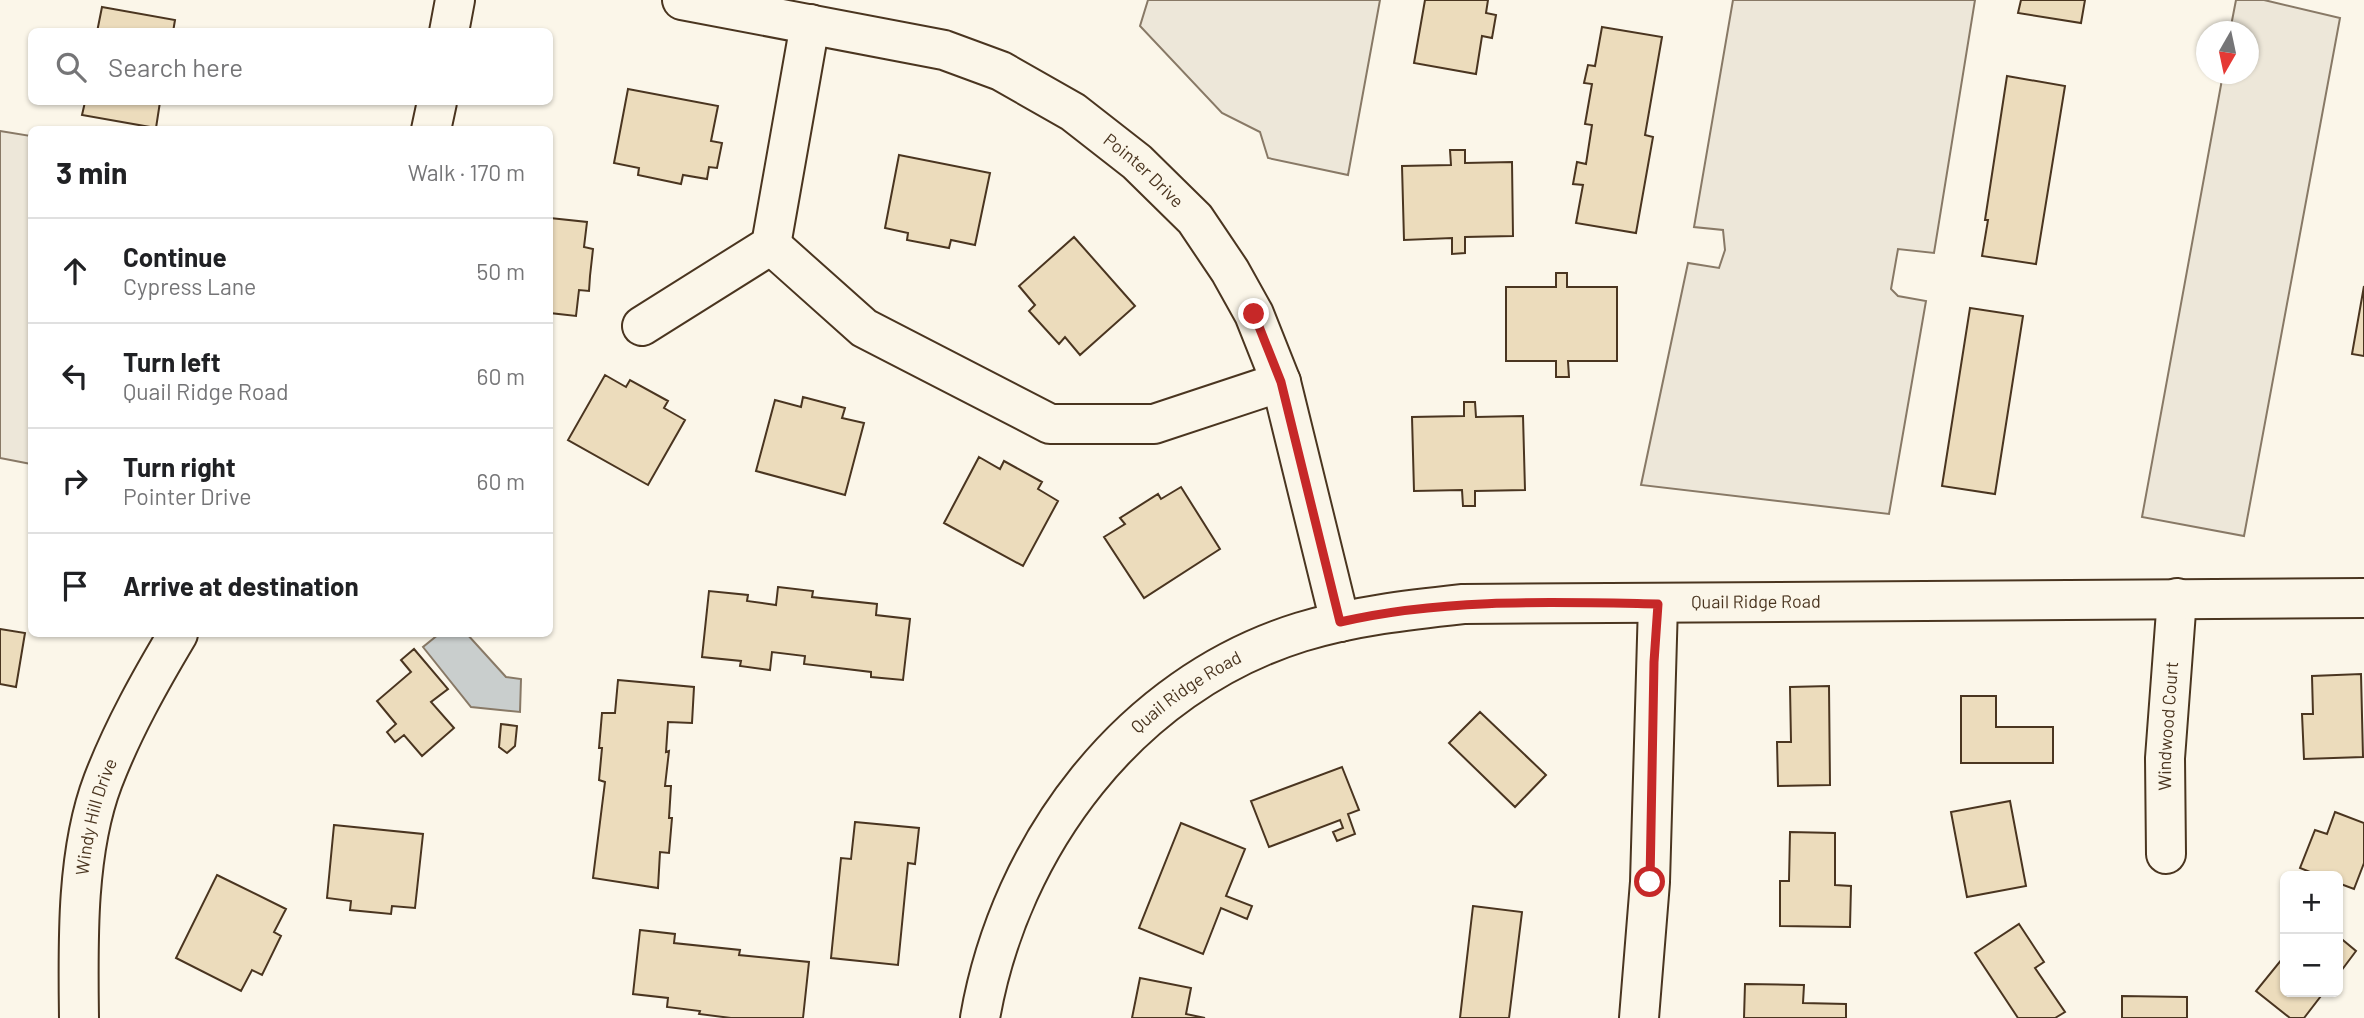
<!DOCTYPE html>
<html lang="en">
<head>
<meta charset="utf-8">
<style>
	body { margin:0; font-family:Barlow,sans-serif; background:#f6f6f6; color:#202124 }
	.controls { position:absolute; right:21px; bottom:21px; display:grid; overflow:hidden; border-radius:10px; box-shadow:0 2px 5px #0004 }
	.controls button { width:63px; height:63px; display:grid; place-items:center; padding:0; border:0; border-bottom:2px solid #e0e0e0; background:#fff; color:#202124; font:35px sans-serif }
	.compass { position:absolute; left:2196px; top:21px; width:63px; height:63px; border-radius:50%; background:#fff; box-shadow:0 2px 5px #0004; rotate:189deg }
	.stop { position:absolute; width:21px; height:21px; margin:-16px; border:5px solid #c62828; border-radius:50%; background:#fff }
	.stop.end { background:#c62828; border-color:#fff; box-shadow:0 2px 7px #0008 }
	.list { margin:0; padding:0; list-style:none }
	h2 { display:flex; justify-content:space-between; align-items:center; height:91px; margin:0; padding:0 28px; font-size:30px }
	h2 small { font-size:23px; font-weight:400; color:#757577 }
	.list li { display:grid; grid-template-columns:46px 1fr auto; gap:21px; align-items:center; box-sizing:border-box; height:105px; padding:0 28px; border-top:2px solid #e0e0e0 }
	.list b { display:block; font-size:26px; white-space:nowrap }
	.list p { margin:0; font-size:23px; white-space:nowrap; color:#757577 }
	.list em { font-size:23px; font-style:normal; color:#757577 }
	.icon { flex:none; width:38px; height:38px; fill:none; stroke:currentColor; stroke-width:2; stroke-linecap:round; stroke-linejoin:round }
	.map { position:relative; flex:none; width:2364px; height:1018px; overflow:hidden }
	.search { position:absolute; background:#fff; box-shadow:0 2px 5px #0004; left:28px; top:28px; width:525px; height:77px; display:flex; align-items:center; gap:18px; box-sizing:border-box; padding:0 24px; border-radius:10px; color:#757577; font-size:26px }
	.panel { position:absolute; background:#fff; box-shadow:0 2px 5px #0004; left:28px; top:126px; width:525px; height:511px; border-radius:10px }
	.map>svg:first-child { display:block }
	.parking { fill:#ede7d9; stroke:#887966; stroke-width:2 }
	.water { fill:#c9cecd; stroke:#887966; stroke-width:2 }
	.building { fill:#ecdcbc; stroke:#4a3520; stroke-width:2 }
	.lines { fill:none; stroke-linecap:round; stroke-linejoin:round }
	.minor-casing { stroke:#4a3520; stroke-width:42 }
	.minor { stroke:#fbf6e9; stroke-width:38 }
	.route { stroke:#c62828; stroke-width:9 }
	.labels { text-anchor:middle; stroke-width:5; stroke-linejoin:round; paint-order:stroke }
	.street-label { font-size:18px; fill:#4a3520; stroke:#fbf6e9 }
</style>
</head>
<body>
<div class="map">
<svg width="2364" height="1018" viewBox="0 0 2364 1018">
	<rect width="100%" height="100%" fill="#fbf6e9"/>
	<!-- parking -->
	<path class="parking" d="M1148,0H1380L1348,175L1268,158L1260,132L1222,113L1140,26Z
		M1733,0H1975L1934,253L1898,249L1891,289L1898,296L1926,301L1889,514L1641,485L1688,263L1719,268L1725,250L1723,230L1694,227Z
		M2236,0H2264L2340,18L2244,536L2142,517L2223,74H2248V32L2230,31Z
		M0,131L31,136V464L0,458Z"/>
	<!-- water -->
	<path class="water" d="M439,634H467L506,677L521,679L520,712L471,707L423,647Z"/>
	<!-- building -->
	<path class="building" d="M1425,0H1488L1486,13L1496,15L1492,38L1482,36L1476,74L1414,63Z
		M2021,0H2085L2081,23L2018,13Z
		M102,7L175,20L173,32H97Z
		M1602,27L1662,37L1645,135L1653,137L1636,233L1576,223L1583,185L1573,184L1577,162L1586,164L1592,125L1585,124L1592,84L1584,83L1588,65L1595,66Z
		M2007,76L2065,86L2036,264L1982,256L1988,220H1985Z
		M628,89L718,106L711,141L722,143L717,168L709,167L707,179L683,175L681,184L638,175L639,168L614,163Z
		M85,102H160L156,128L82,115Z
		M1450,150H1465V163L1512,162L1513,236L1465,237V253L1452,254V238L1404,240L1402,166L1451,165Z
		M899,155L990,173L975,245L951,240L949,248L907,240L908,233L885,228Z
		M550,218L587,222L584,247L593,249L590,276L589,291L579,290L576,316L550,313Z
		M1074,237L1135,306L1080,355L1065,337L1059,344L1029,311L1035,305L1019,286Z
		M1556,273H1567V287H1617V361H1568L1569,377H1556V361H1506V287H1556Z
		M2364,286V356L2352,354Z
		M1970,308L2023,316L1995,494L1942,486Z
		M605,375L626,387L630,380L668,401L664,408L685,420L648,485L568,440Z
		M803,397L845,408L842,418L864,423L845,495L756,471L775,400L801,407Z
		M1464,402H1475L1476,417L1523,416L1525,490L1475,491V506H1463L1462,490L1414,491L1412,417L1464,416Z
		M979,457L1000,469L1004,461L1042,482L1038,489L1058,501L1023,566L944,523Z
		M1181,487L1220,549L1144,598L1104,537L1125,524L1120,518L1158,494L1161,499Z
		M778,587L813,591L812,597L877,604L876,615L910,619L903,680L871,677V672L804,664L805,656L772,652L770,670L740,666L741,661L702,657L709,591L748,595L747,601L776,605Z
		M0,629L25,633L16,687L0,684Z
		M414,649L448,689L431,702L454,728L422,756L404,735L395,742L387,732L396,724L377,701L411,672L401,660Z
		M2361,674L2363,757L2304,759L2302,714H2313L2312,676Z
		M618,680L694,687L692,723L668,722L666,752L669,751L665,786H671L669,818H672L669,853L660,852L658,888L593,878L605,782L599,780L602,748H599L602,713H615Z
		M1829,686L1830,785L1778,786L1777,742H1791L1790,687Z
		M1961,696H1996V727H2053V763H1961Z
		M1480,712L1546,775L1515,807L1449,743Z
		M501,724L517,726L515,746L507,753L499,747Z
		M1342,767L1359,810L1348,814L1355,834L1337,841L1333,832L1343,828L1340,820L1269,847L1251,801Z
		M2010,801L2026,886L1967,897L1951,812Z
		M2335,812L2364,823V863L2354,889L2338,883V876H2320L2300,868L2315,830L2327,834Z
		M855,822L919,828L915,864L908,863L898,965L831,958L841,858L851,859Z
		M1181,823L1245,849L1226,896L1252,906L1247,919L1221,908L1203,954L1139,928Z
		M334,825L423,834L415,908L392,906L391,914L350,910L351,901L327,898Z
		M1790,832L1835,833V885L1851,886L1850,927L1780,926V881H1789Z
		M217,875L286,909L274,932L281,936L262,975L252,970L241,991L176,958Z
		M1473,906L1522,912L1509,1018H1460Z
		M2019,924L2044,962L2035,968L2065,1012L2055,1018H2018L1975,953Z
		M640,930L675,934L674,943L740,950L739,955L809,962L803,1018H731L699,1014L700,1011L667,1007L668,998L633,994Z
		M2338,936L2356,951L2338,975Z
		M2282,959L2285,962V992H2324L2304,1018H2290L2256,991Z
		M1140,978L1191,988L1186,1014L1205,1018H1132Z
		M1745,984L1804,985L1803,1003L1846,1004V1018H1744Z
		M2122,996L2187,997V1018H2122Z"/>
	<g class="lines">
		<!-- minor casing -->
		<g class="minor-casing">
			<g id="minor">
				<path id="s1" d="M682,0L944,50L1001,71L1073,112L1137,162L1195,219L1230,271L1254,314L1281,382L1340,622"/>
				<path d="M449,32L455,0"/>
				<path d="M431,130L437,102"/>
				<path d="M771,245L864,328L1050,424H1154L1281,382"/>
				<path d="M642,326L771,245L810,24"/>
				<path id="s2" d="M2166,854L2165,758L2177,598"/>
				<path id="s3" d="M79,1018C78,943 76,852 103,781C123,729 150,681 178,634"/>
				<path id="s4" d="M980,1018C1010,845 1130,685 1301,632C1354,616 1408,610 1463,604L2364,598"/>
				<path d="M1639,1018L1650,882L1658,604"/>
			</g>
		</g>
		<!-- minor -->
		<use href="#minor" class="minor"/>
	</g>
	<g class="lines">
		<!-- route -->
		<path class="route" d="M1254,314L1281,382L1340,622C1443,598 1552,602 1658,604L1654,662L1650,882"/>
	</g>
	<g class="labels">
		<!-- street labels -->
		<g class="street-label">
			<text dy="6" stroke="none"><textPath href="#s1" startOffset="502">Pointer Drive</textPath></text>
			<text dy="6" stroke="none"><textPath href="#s4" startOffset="985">Quail Ridge Road</textPath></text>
			<text dy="6" stroke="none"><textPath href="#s4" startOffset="397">Quail Ridge Road</textPath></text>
			<text dy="6" stroke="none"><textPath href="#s2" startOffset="128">Windwood Court</textPath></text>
			<text dy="6" stroke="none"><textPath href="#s3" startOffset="203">Windy Hill Drive</textPath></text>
		</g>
	</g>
</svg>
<div class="controls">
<button>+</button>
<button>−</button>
</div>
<svg class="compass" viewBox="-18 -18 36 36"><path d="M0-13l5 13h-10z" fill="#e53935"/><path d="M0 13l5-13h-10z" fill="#757577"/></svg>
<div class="stop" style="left:1650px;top:882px"></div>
<div class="stop end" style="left:1254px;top:314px"></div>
<div class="search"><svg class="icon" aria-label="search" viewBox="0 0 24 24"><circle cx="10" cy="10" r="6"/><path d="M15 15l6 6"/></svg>Search here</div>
<section class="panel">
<h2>3 min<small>Walk · 170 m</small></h2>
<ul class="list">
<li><svg class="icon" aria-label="ahead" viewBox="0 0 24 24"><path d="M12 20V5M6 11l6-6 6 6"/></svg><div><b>Continue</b><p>Cypress Lane</p></div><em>50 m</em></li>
<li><svg class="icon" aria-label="left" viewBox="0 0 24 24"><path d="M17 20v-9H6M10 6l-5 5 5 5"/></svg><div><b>Turn left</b><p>Quail Ridge Road</p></div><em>60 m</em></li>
<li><svg class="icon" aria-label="right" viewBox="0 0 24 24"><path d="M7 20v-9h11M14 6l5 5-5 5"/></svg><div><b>Turn right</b><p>Pointer Drive</p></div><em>60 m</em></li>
<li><svg class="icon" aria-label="arrive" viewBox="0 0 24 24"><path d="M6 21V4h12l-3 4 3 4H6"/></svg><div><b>Arrive at destination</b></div></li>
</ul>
</section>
</div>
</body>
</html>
